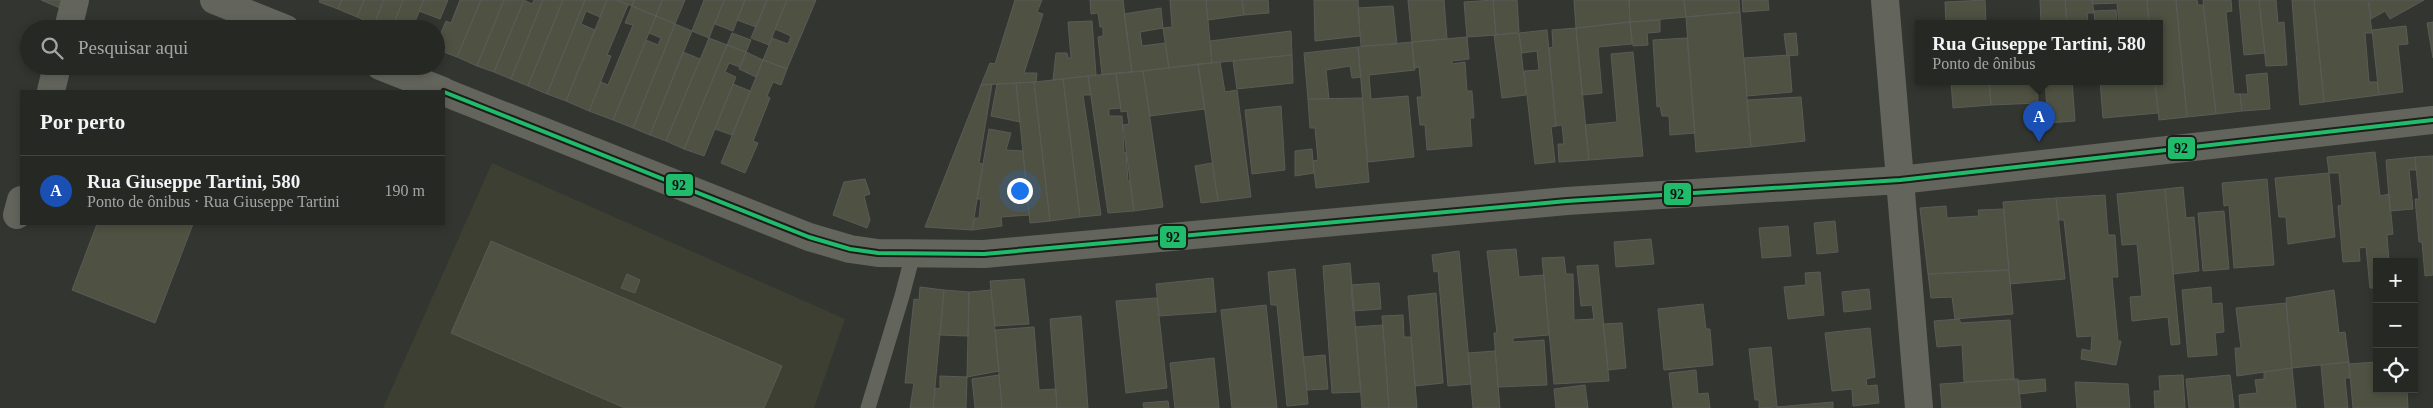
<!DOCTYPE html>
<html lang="pt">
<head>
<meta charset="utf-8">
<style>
	body { margin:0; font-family:"Times New Roman",serif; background:#323431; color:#f1f3f6 }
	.controls { position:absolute; right:15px; bottom:15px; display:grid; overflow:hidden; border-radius:0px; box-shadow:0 2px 8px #0003 }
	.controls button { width:45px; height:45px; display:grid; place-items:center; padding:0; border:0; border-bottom:1px solid #424441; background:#262824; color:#f1f3f6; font:25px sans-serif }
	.you { position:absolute; left:1019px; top:190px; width:18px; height:18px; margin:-12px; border:4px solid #fff; border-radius:50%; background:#1a73e8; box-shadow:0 0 0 8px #1a73e833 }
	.badge { display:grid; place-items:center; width:32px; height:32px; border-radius:50%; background:#a7a8a3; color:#fff; font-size:16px; font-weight:700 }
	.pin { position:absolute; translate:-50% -41px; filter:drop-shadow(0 1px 2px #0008) }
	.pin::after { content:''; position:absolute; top:26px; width:18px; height:15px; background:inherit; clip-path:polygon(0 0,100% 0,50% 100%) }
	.popup { position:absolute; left:1915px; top:20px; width:248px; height:65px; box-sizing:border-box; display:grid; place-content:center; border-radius:0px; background:#262824; filter:drop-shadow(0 1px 4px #0005); font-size:16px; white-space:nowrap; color:#a4a6a6 }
	.popup b { font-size:19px; color:#f1f3f6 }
	.popup::after { content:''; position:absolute; left:50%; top:100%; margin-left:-10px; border:10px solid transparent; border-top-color:#262824 }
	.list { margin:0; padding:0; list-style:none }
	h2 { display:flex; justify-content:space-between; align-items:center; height:65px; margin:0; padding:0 20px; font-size:21px }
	h2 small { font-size:16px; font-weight:400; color:#a4a6a6 }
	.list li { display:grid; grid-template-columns:32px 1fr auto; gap:15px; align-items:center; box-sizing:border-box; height:70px; padding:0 20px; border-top:1px solid #424441 }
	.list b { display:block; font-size:19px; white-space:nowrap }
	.list p { margin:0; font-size:16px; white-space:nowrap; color:#a4a6a6 }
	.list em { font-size:16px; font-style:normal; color:#a4a6a6 }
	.icon { flex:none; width:28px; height:28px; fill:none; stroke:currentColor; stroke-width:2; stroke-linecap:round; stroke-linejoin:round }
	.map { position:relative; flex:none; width:2433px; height:408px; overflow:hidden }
	.search { position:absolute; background:#262824; box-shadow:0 2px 8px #0003; left:20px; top:20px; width:425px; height:55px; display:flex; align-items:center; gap:12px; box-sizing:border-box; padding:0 18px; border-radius:28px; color:#a4a6a6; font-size:19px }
	.panel { position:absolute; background:#262824; box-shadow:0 2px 8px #0003; left:20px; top:90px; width:425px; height:135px; border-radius:0px }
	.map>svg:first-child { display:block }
	.built { fill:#3c3f32 }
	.building { fill:#4f5142; stroke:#5a5b57 }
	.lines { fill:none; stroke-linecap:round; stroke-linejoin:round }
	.lane { stroke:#63655c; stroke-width:15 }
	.street { stroke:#63655c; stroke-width:28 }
	.bus-1-casing { stroke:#1c1e19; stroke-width:8 }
	.bus-1 { stroke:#20bc6c; stroke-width:4 }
	.line-badge { stroke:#1c1e19; stroke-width:2 }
	.pale-badge-label { font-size:14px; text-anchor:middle; font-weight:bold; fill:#111 }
</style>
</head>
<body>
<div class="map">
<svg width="2433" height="408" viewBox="0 0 2433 408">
	<rect width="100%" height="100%" fill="#333530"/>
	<!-- built -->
	<path class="built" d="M492,163L845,319L814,408H383Z"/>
	<!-- building -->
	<path class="building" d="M41,0H72L67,11Z
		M320,0H342L338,9L319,2Z
		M342,0H364L357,17L338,9Z
		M364,0H384L374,24L357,17Z
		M384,0H403L392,29L374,24Z
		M403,0H424L412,29H392Z
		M424,0H448L440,19L419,11Z
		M460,0H481L457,57L436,49V44L446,21L451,23Z
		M481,0H504L477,66L457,57Z
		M504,0H524L494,72L477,66Z
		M524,0L532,4L534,0H543L511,79L494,72Z
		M543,0H563L528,86L511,79Z
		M563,0H585L547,94L528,86Z
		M585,0H607L600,17L586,11L581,24L595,30L566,101L547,94Z
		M607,0H616L628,5L607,55L611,56L589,111L566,101Z
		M616,0H634L632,6Z
		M634,0H662L656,16L632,6Z
		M662,0H685L675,24L656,16Z
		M704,0H724L709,38L692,31Z
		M724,0H745L733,31L715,24Z
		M745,0H767L756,27L737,20Z
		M767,0H787L769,45L751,38Z
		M787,0H816L787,69L763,60L772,38L788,44L791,36L775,29Z
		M1015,0H1042L1037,12L1043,14L1024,73H1037L1036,82L981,85L990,63L995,64Z
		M1090,0H1123L1132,72L1102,75L1098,37L1103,36V27H1100L1098,13L1091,14Z
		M1170,0H1206L1212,63L1169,68L1163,28L1172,27Z
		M1206,0H1242L1244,15L1208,20Z
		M1242,0H1268L1269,13L1244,15Z
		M1314,0H1358L1360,36L1315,41Z
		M1408,0H1444L1447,39L1412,42Z
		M1493,0H1517L1519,32L1496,35Z
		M1493,0L1496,35L1467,37L1464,2Z
		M1574,0H1629L1630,22L1576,28Z
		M1629,0H1684L1686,17L1630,22Z
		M1684,0H1739L1740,12L1686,17Z
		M1742,0H1768L1769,10L1743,12Z
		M1985,0L1986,23H1946L1945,2Z
		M2040,0H2065L2067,23H2041Z
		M2065,0H2092L2094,13H2087L2088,23H2067Z
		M2092,0H2147L2149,23H2119L2117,3L2093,4Z
		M2147,0H2176L2187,117L2159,120L2155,81H2159V23H2149Z
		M2176,0H2197L2198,5H2203L2216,114L2187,117Z
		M2203,0H2231L2232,11L2226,12L2234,94H2240L2242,111L2216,114Z
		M2239,0H2259L2265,53L2244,55Z
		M2259,0H2276L2278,23L2284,22L2287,65L2266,66Z
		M2292,0H2314L2324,102L2300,105Z
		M2314,0H2368L2372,33H2365L2369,82H2377L2379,95L2324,102Z
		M2369,0H2424L2390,19L2385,11L2371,19Z
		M632,6L656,16L613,120L589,111L601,82L608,85L633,25L625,23Z
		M1393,6L1397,44L1361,46L1358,8Z
		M1161,8L1163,28L1140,32L1142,46L1165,43L1169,68L1132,72L1124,14Z
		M2116,10L2117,23H2095L2094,11Z
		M1740,12L1751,147L1696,152L1686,17Z
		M656,16L675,24L633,128L613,120L646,40L658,45L661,38L649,33Z
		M1660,20V32L1647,33L1648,45L1633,46L1630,22Z
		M1092,21L1096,75L1053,80L1056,53H1067L1068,58H1071L1068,22Z
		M1630,22L1632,44L1598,47L1602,93L1582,95L1576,28Z
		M2433,22V58L2427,23Z
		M675,24L692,31L650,135L633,128Z
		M2406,26L2408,44L2398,45L2403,92L2379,95L2372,30Z
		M1576,28L1589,160L1559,162L1558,144H1564L1562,125L1556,126L1549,48L1553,47L1552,30Z
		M1547,30L1556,126L1551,127L1555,162L1535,164L1524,71L1539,70L1537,51L1522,53L1519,33Z
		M1291,31L1292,55L1212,63L1210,41Z
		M732,33L751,40L746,52L727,45Z
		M1519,33L1526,95L1502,98L1494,35Z
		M1796,33L1798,55L1787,56L1784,34Z
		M1467,37L1469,59L1452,61V64L1465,62L1467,91H1472L1474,118H1470L1472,146L1427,150L1425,125H1420L1417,97H1422L1419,67L1414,68L1412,42Z
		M709,38L727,45L684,149L666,141Z
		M1687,38L1695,133L1670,135L1669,116H1662L1660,106L1657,107L1653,40Z
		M1412,42L1415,70L1369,75L1371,99L1408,96L1414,157L1368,162L1358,47Z
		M727,45L746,52L740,67L729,63L725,72L736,77L704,156L684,149Z
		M1358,47L1361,77L1352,78L1350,66L1326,70L1329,99H1308L1304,53Z
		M683,52L700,59L666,141L650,135Z
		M746,52L763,60L756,77L739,69Z
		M1633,52L1643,156L1589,160L1585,125L1617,122L1611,54Z
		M1292,55L1293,83L1237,89L1233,61Z
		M1789,55L1792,92L1747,96L1744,58Z
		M763,60L787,69L781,85L773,82L767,96L770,98L753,141L758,143L745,173L721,163Z
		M1220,62L1225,92L1237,90L1251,197L1218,201L1198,64Z
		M1198,64L1205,109L1150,116L1143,71Z
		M1143,71L1163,207L1134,211L1123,125L1129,124L1127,111L1121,112L1116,73Z
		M1116,73L1121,108L1109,109V116H1122L1124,153L1126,152L1128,181H1130L1134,211L1108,213L1088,76Z
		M2267,73L2270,109L2242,111L2240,94H2248L2246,75Z
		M1088,76L1091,95H1083L1101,215L1080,217L1063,79Z
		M1063,79L1080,217L1050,221L1034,82Z
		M1951,81H1989L1991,105L1953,108Z
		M1989,81H2037L2038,103L1991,105Z
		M2045,81H2072L2075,121L2048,123Z
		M2100,81H2155L2158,113L2103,118Z
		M1034,82L1050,221L1030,223L1016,83Z
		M1016,83L1020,122L991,116L997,84Z
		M733,84L750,91L732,135L715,129Z
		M992,84L979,163L983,164L972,230L925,227L981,85Z
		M1801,97L1805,141L1751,147L1747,100Z
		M1362,98L1369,182L1316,188L1313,161L1318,160L1315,128H1310L1308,99Z
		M1281,106L1285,170L1252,174L1245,110Z
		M989,129L1011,133L1006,150L1023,151L1029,215L1001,217L1002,226L972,230L975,218H979L981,199H977Z
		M1312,149L1314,173L1295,176V151Z
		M2375,152L2380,196L2389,194L2393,234L2387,235L2389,262H2377V288H2370L2366,247L2359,248L2360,261L2343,262L2338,206L2342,205L2339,173H2329L2327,157Z
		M2433,156V275L2425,276L2422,242H2419L2415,199H2419L2415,157Z
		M2415,157L2416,170H2409L2413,209L2390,211L2386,160Z
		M1212,163L1218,201L1201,203L1195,166Z
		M2329,173L2335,237L2288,244L2286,217H2279L2275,178Z
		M865,179L870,194L864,196L870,220L867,228L833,215L844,182Z
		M2267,179L2274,265L2234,268L2229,205L2224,206L2222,183Z
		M2183,187L2186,218L2194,217L2199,271L2173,274L2165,189Z
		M2165,189L2180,344L2171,345L2168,317L2132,321L2130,297L2142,296L2137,244L2122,245L2117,194Z
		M2105,195L2108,235H2115L2118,277H2112L2118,341H2121L2116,365L2081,359L2082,349L2091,351L2092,336L2077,337L2064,220H2059L2056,198Z
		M2056,198L2065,279L2010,284L2003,202Z
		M1946,206L1947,218L1979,216L1978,210L2004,209L2009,270L1928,274L1920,208Z
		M2224,211L2229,269L2203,271L2198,213Z
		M1835,221L1838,252L1817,254L1814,223Z
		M97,224H193L155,323L72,290Z
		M1788,226L1791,256L1762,258L1759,228Z
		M1651,239L1654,264L1616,267L1614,242Z
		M491,241L782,366L764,408H625L451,333Z
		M1516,249L1519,277L1544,275L1549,335L1513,338V342L1544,340L1547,385L1498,387L1494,333H1497L1487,251Z
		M1459,251L1471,384L1448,386L1438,271L1434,272L1432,255Z
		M1564,257L1566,274H1573L1574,320L1594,319L1592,305L1581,306L1577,266L1598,265L1609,381L1554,384L1542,258Z
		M1350,263L1361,392L1332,393L1323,266Z
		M1295,269L1308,404L1287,406L1277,305H1271L1268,272Z
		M2009,270L2013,314L1955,319L1952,297L1931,298L1928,274Z
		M1820,272L1824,315L1788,319L1784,287L1806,285L1805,273Z
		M627,274L640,280L635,293L621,288Z
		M1213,278L1216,312L1159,316L1156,284Z
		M1024,279L1029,324L995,326L990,281Z
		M1379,283L1381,309L1353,311L1351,285Z
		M920,287L944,290L933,408H910L914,383H905L914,299L919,300Z
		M2211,287L2212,304L2222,303L2224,332L2215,333L2217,355L2188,357L2182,290Z
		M1869,289L1871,309L1844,312L1842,292Z
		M944,290L969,292L968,336L940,335Z
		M991,290L999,371L967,377L969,292Z
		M2334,290L2339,333L2345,332L2349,362L2292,368L2286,298Z
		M1436,293L1443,383L1415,386L1408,296Z
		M1157,298L1167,388L1126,393L1116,301Z
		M2286,303L2292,368L2237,376L2235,348H2241L2236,308Z
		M1703,304L1706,329H1710L1713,365L1664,370L1658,309Z
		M1266,305L1277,408H1232L1221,310Z
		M1403,315L1404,337H1411L1417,408H1389L1382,316Z
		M1081,316L1088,408H1057L1050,319Z
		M1959,319L1961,323L2010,320L2014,379L1964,382L1962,345L1937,347L1934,321Z
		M1622,323L1626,368L1608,370L1603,324Z
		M1383,325L1389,408H1362L1355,327Z
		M1034,327L1039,390L1056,389L1057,408H1002L995,330Z
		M1870,328L1875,377L1866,379L1867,386L1877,385L1879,403L1853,406L1852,389L1832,391L1825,333Z
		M1771,347L1777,407L1759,408V400H1755L1749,349Z
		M2375,350H2377V389H2407L2408,408H2353L2349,364L2376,362Z
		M1495,351L1500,408H1473L1468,353Z
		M1325,355L1328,389L1307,390L1303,357Z
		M1214,358L1219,408H1175L1170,363Z
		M2349,362L2350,378H2345L2348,408H2325L2321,365Z
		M2292,368L2296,408H2240L2239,395L2257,393L2255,380L2264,379V372Z
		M1696,370L1698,394L1708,393L1710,408H1673L1669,373Z
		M999,375L1002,408H975L972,379Z
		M2183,375L2185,408H2155L2154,391H2160L2159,376Z
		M2230,375L2234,408H2189L2186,379Z
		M940,376L967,377L966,408H933L935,388L940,389Z
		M2018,379L2021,408H1942L1940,384Z
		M2045,379L2046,391L2019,394L2018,381Z
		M2075,382L2128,384L2130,408H2077Z
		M1585,385L1588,408H1556L1554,389Z
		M1168,401L1169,408H1144L1143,403Z
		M1833,402V408H1777V407Z"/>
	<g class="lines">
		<!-- lane -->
		<path class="lane" d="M868,408L902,296L913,254"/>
		<!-- street -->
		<path class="street" d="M214,0L286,29
			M1885,0L1919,408
			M68,29L75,0
			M380,66L443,91
			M51,91L57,66
			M444,92L809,237L850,249L878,253L984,254L1567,201L1900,180L2433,120
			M17,215L21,200"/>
		<!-- bus-1 casing -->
		<g class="bus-1-casing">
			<path id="bus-1" d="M444,92L809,237L850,249L878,253L984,254L1567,201L1900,180L2433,120"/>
		</g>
		<!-- bus-1 -->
		<use href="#bus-1" class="bus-1"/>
	</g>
	<g class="line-badge">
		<rect x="2167" y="136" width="29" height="24" rx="5" fill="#20bc6c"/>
		<rect x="665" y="173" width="29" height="24" rx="5" fill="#20bc6c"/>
		<rect x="1663" y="182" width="29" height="24" rx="5" fill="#20bc6c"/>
		<rect x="1159" y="225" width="28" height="24" rx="5" fill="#20bc6c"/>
	</g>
	<g class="pale-badge-label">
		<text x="2181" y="153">92</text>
		<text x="679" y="190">92</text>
		<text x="1677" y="199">92</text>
		<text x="1173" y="242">92</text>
	</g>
</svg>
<div class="controls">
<button>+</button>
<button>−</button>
<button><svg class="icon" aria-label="locate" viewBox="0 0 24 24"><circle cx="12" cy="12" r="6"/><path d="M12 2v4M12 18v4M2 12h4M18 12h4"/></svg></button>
</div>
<div class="you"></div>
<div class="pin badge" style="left:2039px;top:142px;background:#1a4fb4">A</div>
<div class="popup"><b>Rua Giuseppe Tartini, 580</b>Ponto de ônibus</div>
<div class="search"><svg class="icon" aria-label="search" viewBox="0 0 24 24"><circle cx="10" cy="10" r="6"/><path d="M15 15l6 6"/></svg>Pesquisar aqui</div>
<section class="panel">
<h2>Por perto<small></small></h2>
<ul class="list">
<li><span class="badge" style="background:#1a4fb4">A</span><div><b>Rua Giuseppe Tartini, 580</b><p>Ponto de ônibus · Rua Giuseppe Tartini</p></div><em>190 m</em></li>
</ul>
</section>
</div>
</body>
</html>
